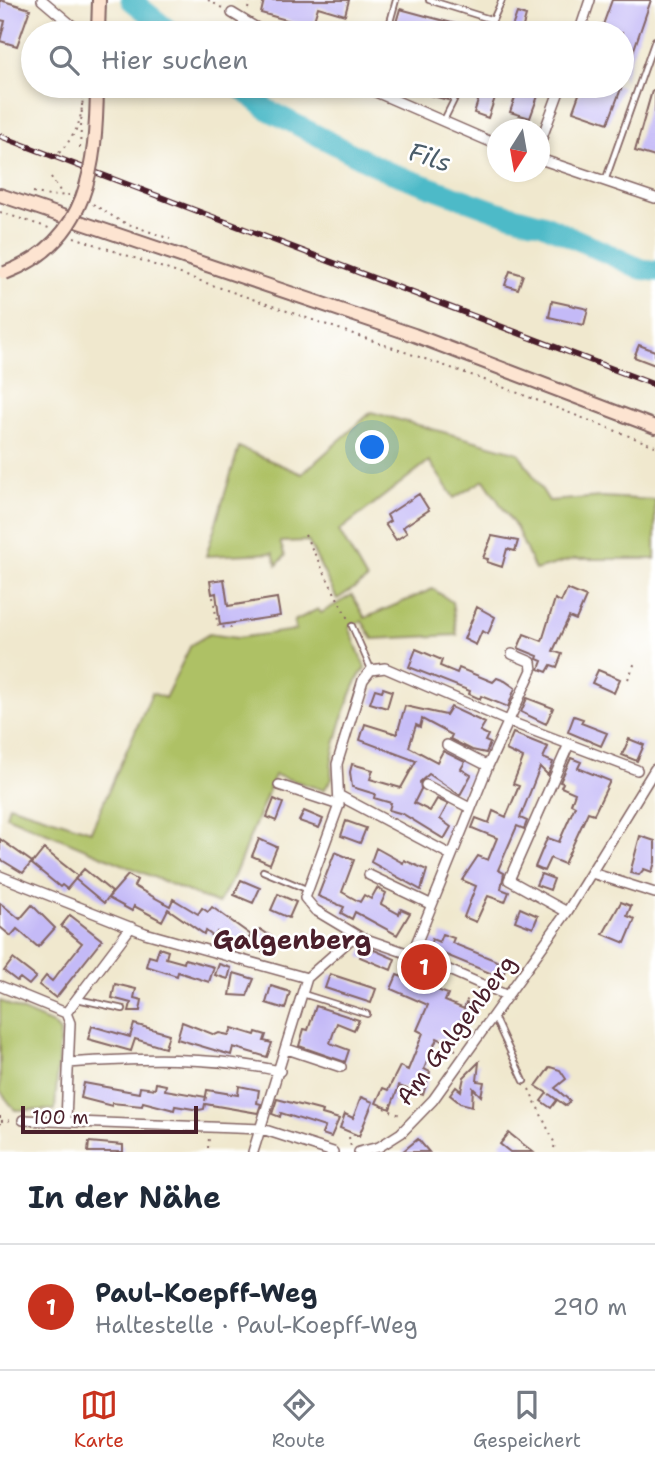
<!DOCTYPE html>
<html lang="de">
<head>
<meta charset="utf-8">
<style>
	body { margin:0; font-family:"Shantell Sans",sans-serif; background:#f6f6f7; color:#1f2937 }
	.compass { position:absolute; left:487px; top:119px; width:63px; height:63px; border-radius:50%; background:#fff; box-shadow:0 4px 10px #0003; rotate:191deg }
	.scale { position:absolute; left:21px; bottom:18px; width:177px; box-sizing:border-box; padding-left:7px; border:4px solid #4a1f2b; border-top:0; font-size:19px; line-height:24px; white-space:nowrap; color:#4a1f2b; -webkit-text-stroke:5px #fff; paint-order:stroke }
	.you { position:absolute; left:373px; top:448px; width:24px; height:24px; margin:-18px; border:5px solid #fff; border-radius:50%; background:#1a73e8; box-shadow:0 0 0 10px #1a73e833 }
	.badge { display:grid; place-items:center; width:46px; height:46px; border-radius:50%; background:#c8321e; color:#fff; font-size:23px; font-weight:700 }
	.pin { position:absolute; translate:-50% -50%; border:4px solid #fff; box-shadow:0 2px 7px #0006 }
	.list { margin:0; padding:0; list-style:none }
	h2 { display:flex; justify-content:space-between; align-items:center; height:91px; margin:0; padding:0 28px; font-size:30px }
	h2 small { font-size:23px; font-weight:400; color:#747a83 }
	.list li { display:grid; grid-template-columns:46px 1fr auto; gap:21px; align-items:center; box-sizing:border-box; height:126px; padding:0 28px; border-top:2px solid #e0e1e3 }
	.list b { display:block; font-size:26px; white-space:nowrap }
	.list p { margin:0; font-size:23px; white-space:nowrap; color:#747a83 }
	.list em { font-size:23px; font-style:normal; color:#747a83 }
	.icon { flex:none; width:38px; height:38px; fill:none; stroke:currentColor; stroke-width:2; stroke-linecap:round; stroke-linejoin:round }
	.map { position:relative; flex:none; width:655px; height:1152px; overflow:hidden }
	.search { position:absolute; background:#fff; box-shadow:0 4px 10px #0003; left:21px; right:21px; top:21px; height:77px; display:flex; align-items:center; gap:18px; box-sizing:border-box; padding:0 24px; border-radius:38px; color:#747a83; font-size:26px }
	.sheet { height:217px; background:#fff }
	nav { display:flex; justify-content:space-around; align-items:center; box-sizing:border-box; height:98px; border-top:2px solid #e0e1e3; background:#fff; font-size:19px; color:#747a83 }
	nav a { display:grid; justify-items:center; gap:4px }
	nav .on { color:#c8321e }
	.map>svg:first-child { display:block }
	.green { fill:#aec165; stroke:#7c7048; stroke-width:2 }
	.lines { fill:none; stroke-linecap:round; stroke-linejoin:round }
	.river { stroke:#4dbac8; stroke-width:21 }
	.building { fill:#c4baf7 }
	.service-casing { stroke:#846564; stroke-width:8 }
	.minor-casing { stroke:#846564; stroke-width:12 }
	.secondary-casing { stroke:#846564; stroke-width:16 }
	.path { stroke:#846564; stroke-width:2; stroke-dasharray:2 5; stroke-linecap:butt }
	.service { stroke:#fff; stroke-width:4.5 }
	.minor { stroke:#fff; stroke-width:9 }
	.secondary { stroke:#fde4d1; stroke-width:12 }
	.rail-casing { stroke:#4a1f2b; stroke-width:6 }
	.rail { stroke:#fff; stroke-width:3.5; stroke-dasharray:10; stroke-linecap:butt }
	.secondary-bridge-casing { stroke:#846564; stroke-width:16; stroke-linecap:butt }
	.path-bridge { stroke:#846564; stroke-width:2; stroke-dasharray:2 5; stroke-linecap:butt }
	.secondary-bridge { stroke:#fde4d1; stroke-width:12 }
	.labels { text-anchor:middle; stroke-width:5; stroke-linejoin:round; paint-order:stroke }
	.street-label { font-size:24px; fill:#4a1f2b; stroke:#fff }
	.water-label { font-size:26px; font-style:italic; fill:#4b5d6a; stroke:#fff }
	.neighbourhood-label { font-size:26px; font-weight:bold; fill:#4a1f2b; stroke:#fff }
</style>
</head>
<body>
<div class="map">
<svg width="655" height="1152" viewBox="0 0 655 1152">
	<rect width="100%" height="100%" fill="#fff"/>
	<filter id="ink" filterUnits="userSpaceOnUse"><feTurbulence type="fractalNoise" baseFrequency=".0143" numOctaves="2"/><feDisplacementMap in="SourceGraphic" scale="14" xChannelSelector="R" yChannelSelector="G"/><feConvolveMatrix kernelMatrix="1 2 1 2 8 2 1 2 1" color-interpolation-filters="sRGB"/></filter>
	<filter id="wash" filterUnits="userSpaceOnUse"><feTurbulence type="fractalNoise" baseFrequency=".00686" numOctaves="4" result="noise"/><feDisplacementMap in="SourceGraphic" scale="28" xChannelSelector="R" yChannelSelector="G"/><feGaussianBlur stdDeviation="1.57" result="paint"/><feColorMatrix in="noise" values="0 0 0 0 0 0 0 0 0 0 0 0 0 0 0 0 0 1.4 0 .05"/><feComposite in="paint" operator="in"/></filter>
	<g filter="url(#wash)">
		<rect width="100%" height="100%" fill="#f0e8ce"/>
		<!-- green -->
		<path class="green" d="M371,412L519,453L549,501L602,497L655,500V559H574L535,570L517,529L484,480L454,498L429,461L339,531L367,580L337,599L308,541L280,542L285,556L277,565L273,553L206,556L239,447L302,474Z
			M433,589L452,602L457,635L373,639L362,621L349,627L365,668C351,685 327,758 332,778L324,790L275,775L234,876L218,904L6,816L9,805L91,831L152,693L165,698L191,645L209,634L237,638L296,630L294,621L318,609L321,613L352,595L365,618Z
			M0,1001L53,1024L60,1032L55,1110H15L0,1091Z"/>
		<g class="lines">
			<!-- river -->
			<path class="river" d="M131,0L172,33
				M238,86L268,110L386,171L496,211L543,224L641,269L655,271"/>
		</g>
		<g id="blocks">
			<!-- building -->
			<path class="building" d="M0,0L30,9L17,46L0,41L5,21L0,20Z
				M264,0H349L345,15L318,7L312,27L261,13Z
				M612,0H651L623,81L622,33H600Z
				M400,9L478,30V33H393Z
				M517,13L526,16L521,33H510Z
				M427,86H452L448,100L425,94Z
				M483,86H499L488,118L474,113Z
				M519,86L539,93L530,118L510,112Z
				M582,86H622L608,123L573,111Z
				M652,91H655V157L635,151Z
				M510,271L523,275L518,289L505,285Z
				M552,301L588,309L584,325L549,317Z
				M639,345L655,351V365L634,357Z
				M419,494L429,510L403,527L407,533L396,540L385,524L390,521L387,515Z
				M492,536L518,541L515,551L507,549L502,567L487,562L488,559L483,558Z
				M224,579L228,606L277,598L280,616L220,625L216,593L212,594L210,581Z
				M567,589L586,597L576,620L569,617L553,651L562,654L557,667L551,665L547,672L539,669L542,661L537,659L538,656L518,648L524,634L542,641L555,599L561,602Z
				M477,607L495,617L488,634L482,631L476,645L464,639Z
				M416,649L442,660L440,666L457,673L459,668L493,682L497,678L505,681L515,688L508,707L481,696L480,699L469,694L470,691L409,667Z
				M598,670L620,679L614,693L592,683Z
				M383,688L392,691L387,708L370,703L375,689L382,691Z
				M527,698L553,708L546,724L521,712Z
				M405,706L446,715L451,707L485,723L480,731L488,735L485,741L490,743L486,753L472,750L450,739L452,735L422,719L420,727L416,725L409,747L437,762L443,751L465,762L461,769L471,775L460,795L429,774L420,782L421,789L414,803L430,811L437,799L448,804L440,819L451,827L444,839L403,814L389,810L391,803L374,798L375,794L352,787L350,772L352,764L373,770L370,779L401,788L416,761L360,740L365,724L397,734Z
				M574,716L583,719L581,723L607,733L601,746L568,732Z
				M513,733L548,747L543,758L553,762L548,775L540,767L520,818L527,821L524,829L517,826L498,870L504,873L501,889L509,892L505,902L488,896L476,922L464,917L476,886L462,880L478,856L488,860L497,838L472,828L476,818L489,823L493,811L506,817L519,786L513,784L523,758L506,750Z
				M629,739L644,745L637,761L622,755Z
				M571,758L581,762L578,768L610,781L594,814L588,812L564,864L550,858L544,871L535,867L545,843L548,838L559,842L575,806L571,804L575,793L561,787L563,783L560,782Z
				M274,799L283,803L276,821L267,817Z
				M304,811L323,819L319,828L299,821Z
				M346,821L366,828L360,843L341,836Z
				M640,836L655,841V862L652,872L644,869L639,875L630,873Z
				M0,839L32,862L23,873L0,859Z
				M259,839L277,847L270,864L252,856Z
				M376,848L403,863L404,860L427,870L421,890L371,862Z
				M44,849L78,876L67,889L62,885L60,887L32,864Z
				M335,852L354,860L342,892L360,902L364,895L371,899L377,888L386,893L381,904L399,914L401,909L410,913L397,935L355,912L352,919L341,913L344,907L318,896Z
				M84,869L112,892L104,903L75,879Z
				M541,874L554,879L550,890L536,885Z
				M128,875L137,880L134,886L170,906L173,899L198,914L202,908L208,912L212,907L251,935L244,945L235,938L232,943L217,932L214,937L206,931L204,934L168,909L162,921L134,906L132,911L108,898Z
				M241,880L260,888L253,903L234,895Z
				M278,894L296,902L289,918L271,910Z
				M621,902L631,906L627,916L635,919L625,943L603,934Z
				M0,903L20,919L32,905L55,928L38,947L17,929L11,936L0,927Z
				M520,908L538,916L533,928L515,921Z
				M70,915L102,940L56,998L39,985L46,976L52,981L82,943L61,926Z
				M260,929L272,937L262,952L250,943Z
				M442,934L454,938L452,943L507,965L502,978L429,948L432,939L439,942Z
				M365,946L395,959L391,970L360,957Z
				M159,948L168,951L166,958L184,963L185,959L214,967L209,982L178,972L177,976L146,966L149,956L156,958Z
				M13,959L36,977L29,985L20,978L17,981L4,971Z
				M219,964L231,968L228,979L215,975Z
				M234,973L254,979L247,996L230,995Z
				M330,974L376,989L371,1003L325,988Z
				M397,975L448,994L445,1001L464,1009L466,1003L477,1007L471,1021L462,1018L450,1044L437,1038L424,1069L430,1072L423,1095L399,1086L390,1109L376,1103L383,1088L388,1090L400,1066L408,1070L423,1033L417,1030L428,1005L391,989Z
				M115,984L136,989L134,998L142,1000L140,1011H129L131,1003L112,998Z
				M271,986L290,992L285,1009L266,1003Z
				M316,1006L359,1020L354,1030L337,1023L330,1043L349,1050L345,1062L299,1046L304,1029L308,1030Z
				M182,1022L215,1035L219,1033L229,1035L232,1028L255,1035L256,1032L266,1035L264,1041L272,1043L267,1057L233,1047L231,1055L177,1039Z
				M134,1024L169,1034L165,1048L135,1039L131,1051L88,1039L92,1026L130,1037Z
				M479,1062L477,1081L484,1082L481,1096L473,1088L472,1106L460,1103L450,1095L456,1087L461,1091L464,1077Z
				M550,1067L560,1070L566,1079L555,1088L570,1101L566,1106L549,1094L557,1100L551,1108L541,1101L547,1093L536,1086Z
				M84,1083L139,1093L140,1087L155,1089L156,1083L166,1085L165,1090L206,1097L205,1101L207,1090L238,1095L239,1086L259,1090L257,1103L261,1104L258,1113L205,1104L204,1109L199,1110L175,1106L174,1110L143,1102L142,1106L112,1103V1106L81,1098Z
				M361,1097L373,1102L359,1136L340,1128L345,1114L353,1118Z
				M277,1099L323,1111L322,1114L339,1119L331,1137L322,1134L325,1127L281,1113L280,1117L272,1114Z
				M509,1133L533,1152H510L500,1144Z
				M418,1139L429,1152H402Z
				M89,1142L123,1145V1152H88Z"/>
		</g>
	</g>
	<g filter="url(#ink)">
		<use href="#blocks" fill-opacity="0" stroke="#846564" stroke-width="2"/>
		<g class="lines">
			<!-- service casing -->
			<g class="service-casing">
				<path id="service" d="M429,0L493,20
					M387,33L396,0
					M487,33L502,0
					M443,122L461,86
					M605,181L655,40
					M352,626L371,669
					M263,871L306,889
					M303,994L367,1014
					M77,999L123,1009
					M494,1017L524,1081"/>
			</g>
			<!-- minor casing -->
			<g class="minor-casing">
				<path id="minor" d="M42,0L81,33
					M232,13L265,33
					M579,33L590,0
					M362,86L498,145
					M540,143L561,86
					M540,159L655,198
					M447,745L488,766
					M279,785L339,805
					M426,785L470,808
					M340,796L451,855
					M592,873L655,893
					M369,875L430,904
					M0,876L145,933L307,978L350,940L360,937L424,959L508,996
					M567,912L509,880L569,744
					M360,937L315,910L305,898L339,805L337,764L363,680L371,670L385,668L508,721L637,770
					M412,954L488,766L532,670L531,662L512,654
					M0,986L66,1013L70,1023L66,1121
					M66,1013L131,927
					M287,1049L341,1067
					M69,1063C141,1058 210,1056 280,1071
					M23,1120L262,1129L333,1152
					M253,1152L307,978
					M359,1152L379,1147L401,1133L433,1100L567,912L655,769"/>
			</g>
			<!-- secondary casing -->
			<g class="secondary-casing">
				<path id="secondary" d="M98,33L99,0
					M0,195L414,335L655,427"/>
			</g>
			<!-- path -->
			<path class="path" d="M208,0L222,8
				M248,9L250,0
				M359,25L378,31
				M59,153C81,129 81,119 84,87
				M51,177L62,194
				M33,192L49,196L69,195
				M93,204L120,221L170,239
				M0,212L49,228
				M74,237L474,376L655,446
				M305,535L348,619
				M213,597L218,627L235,628
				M628,679L636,660
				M466,1000L484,1009
				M435,1041L456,1050
				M398,1085L421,1097
				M529,1089L555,1144L553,1152
				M384,1108L402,1116
				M0,1116V1125
				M1,1121L14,1120
				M349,1137L351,1147
				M208,1148L209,1138"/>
			<!-- service -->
			<use href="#service" class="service"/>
			<!-- minor -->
			<use href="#minor" class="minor"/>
			<!-- secondary -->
			<use href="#secondary" class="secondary"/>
			<!-- rail casing -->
			<g class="rail-casing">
				<path id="rail" d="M0,136L655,385"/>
			</g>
			<!-- rail -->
			<use href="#rail" class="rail"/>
			<!-- secondary-bridge casing -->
			<g class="secondary-bridge-casing">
				<path id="secondary-bridge" d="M5,273C89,241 96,166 97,86"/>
			</g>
			<!-- path-bridge -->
			<path class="path-bridge" d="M80,148L83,86"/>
			<!-- secondary-bridge -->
			<use href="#secondary-bridge" class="secondary-bridge"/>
		</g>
	</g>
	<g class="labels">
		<!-- street labels -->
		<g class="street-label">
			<text transform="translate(456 1030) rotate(-53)" y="8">Am Galgenberg</text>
		</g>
		<!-- water labels -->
		<g class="water-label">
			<text transform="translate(430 157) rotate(18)" y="9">Fils</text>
		</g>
		<!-- neighbourhood labels -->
		<g class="neighbourhood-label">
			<text x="292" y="949">Galgenberg</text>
		</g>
	</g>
</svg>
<svg class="compass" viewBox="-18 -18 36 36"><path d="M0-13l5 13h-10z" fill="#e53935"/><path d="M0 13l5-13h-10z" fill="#747a83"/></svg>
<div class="scale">100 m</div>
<div class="you"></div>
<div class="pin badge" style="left:424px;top:967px">1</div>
<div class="search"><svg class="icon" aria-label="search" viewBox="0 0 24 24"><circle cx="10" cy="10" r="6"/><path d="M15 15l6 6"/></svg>Hier suchen</div>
</div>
<section class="sheet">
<h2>In der Nähe<small></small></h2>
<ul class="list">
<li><span class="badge">1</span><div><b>Paul-Koepff-Weg</b><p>Haltestelle · Paul-Koepff-Weg</p></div><em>290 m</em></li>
</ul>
</section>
<nav>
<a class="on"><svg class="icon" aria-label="map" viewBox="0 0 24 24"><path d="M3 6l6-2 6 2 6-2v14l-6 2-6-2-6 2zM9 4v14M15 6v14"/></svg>Karte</a>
<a><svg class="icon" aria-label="directions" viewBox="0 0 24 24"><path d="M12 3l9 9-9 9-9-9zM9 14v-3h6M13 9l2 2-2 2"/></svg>Route</a>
<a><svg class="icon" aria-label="saved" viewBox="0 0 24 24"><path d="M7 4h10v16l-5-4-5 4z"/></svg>Gespeichert</a>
</nav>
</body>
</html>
